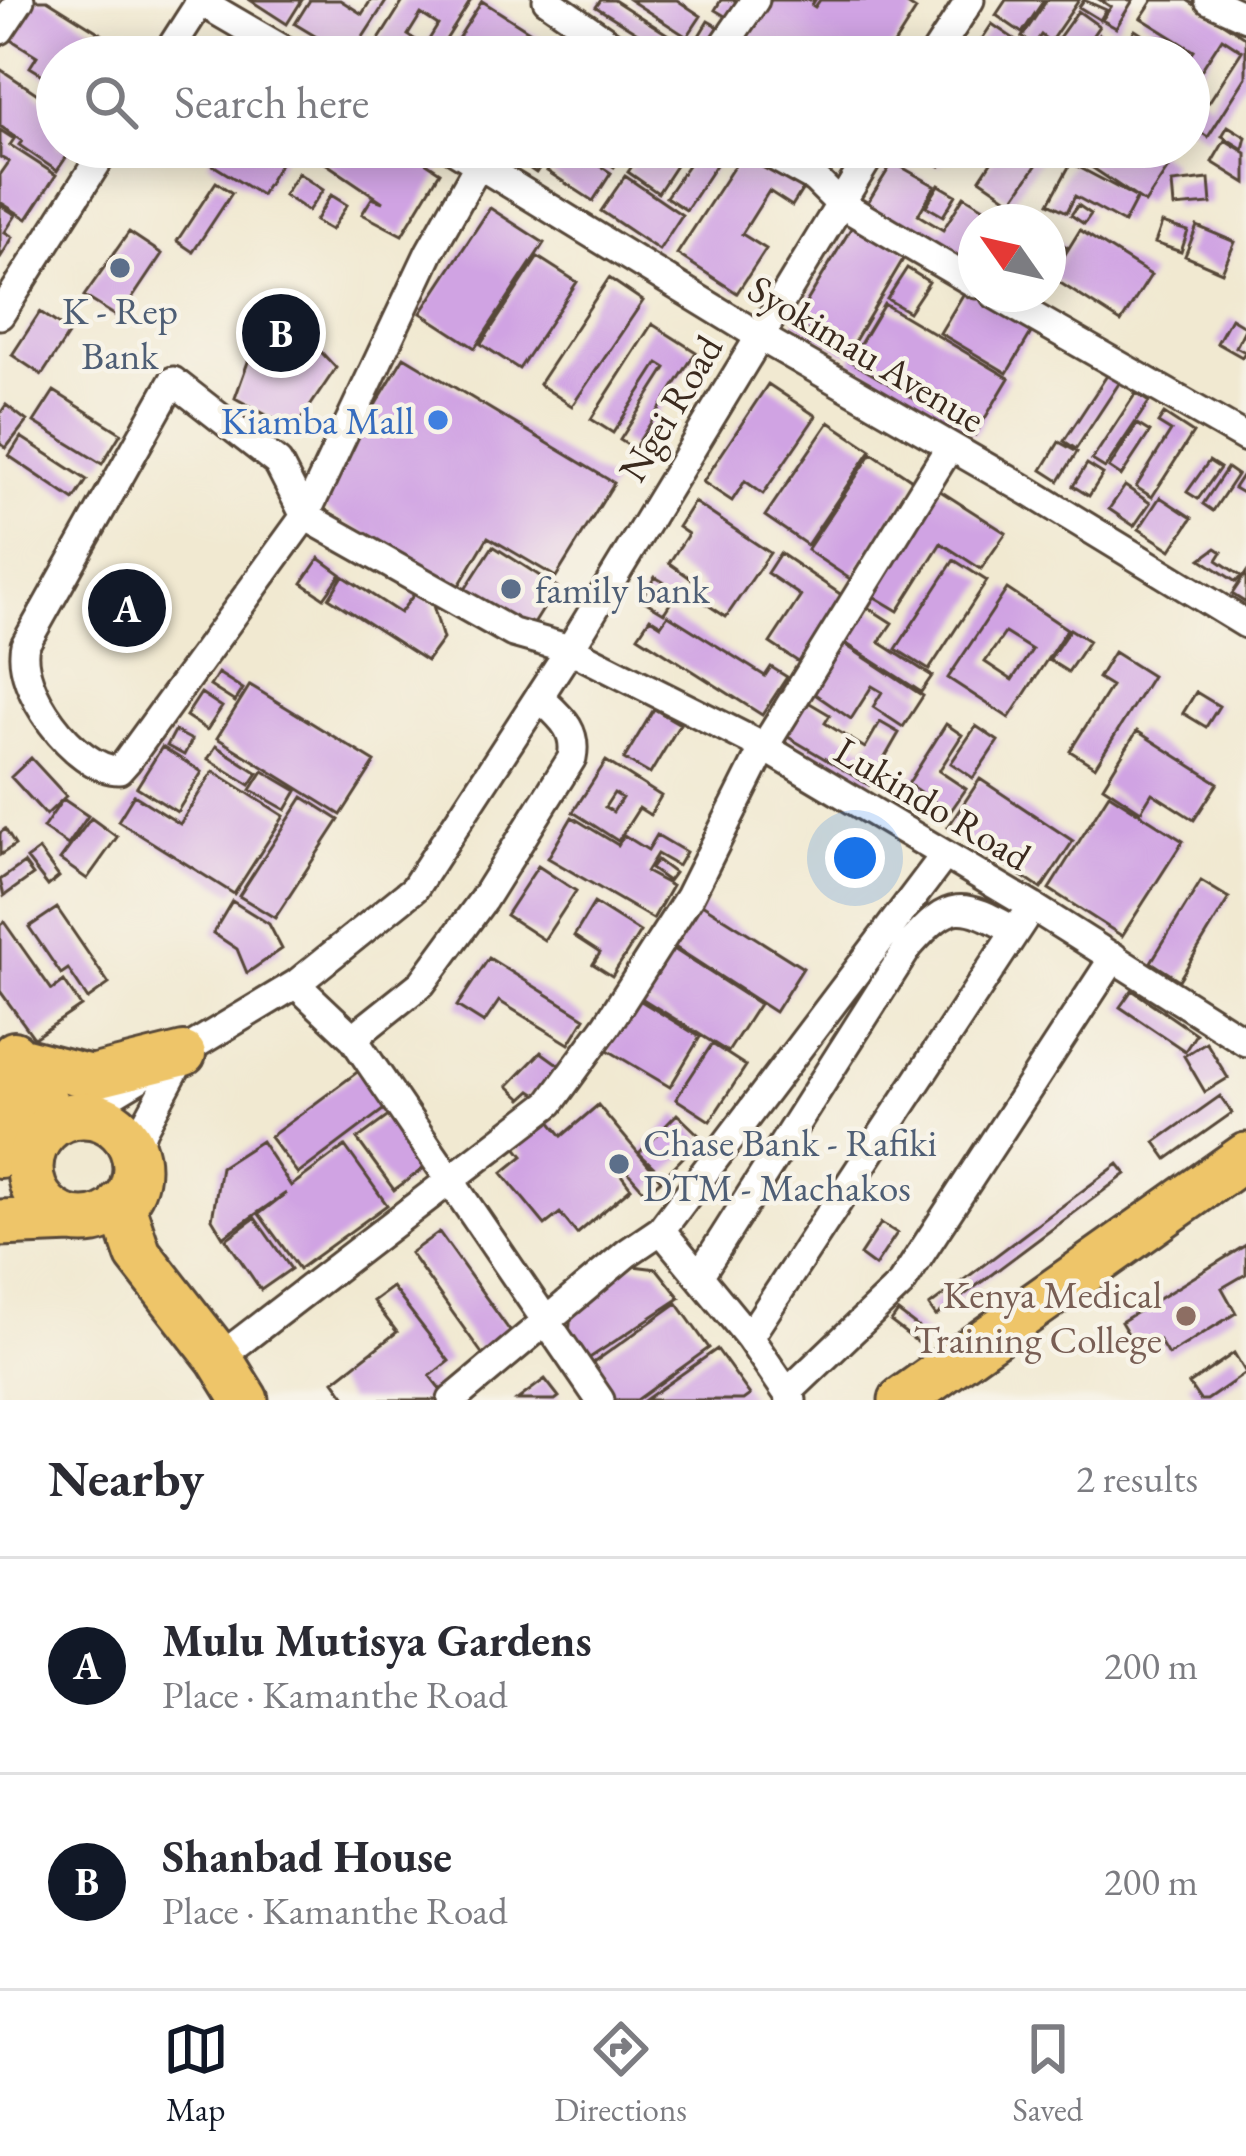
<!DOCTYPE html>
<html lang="en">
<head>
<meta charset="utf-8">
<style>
	body { margin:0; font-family:"EB Garamond",serif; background:#f2f2f3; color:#2b2b33 }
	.compass { position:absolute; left:958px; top:204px; width:108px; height:108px; border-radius:50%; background:#fff; box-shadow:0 6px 30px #0003; rotate:304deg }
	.you { position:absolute; left:855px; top:858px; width:42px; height:42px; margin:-30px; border:9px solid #fff; border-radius:50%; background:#1a73e8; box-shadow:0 0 0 18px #1a73e833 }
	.badge { display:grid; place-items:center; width:78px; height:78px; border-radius:50%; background:#111827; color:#fff; font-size:39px; font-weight:700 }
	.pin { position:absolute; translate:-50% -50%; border:6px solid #fff; box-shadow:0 3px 12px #0006 }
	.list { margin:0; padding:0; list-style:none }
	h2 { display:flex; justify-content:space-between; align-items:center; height:156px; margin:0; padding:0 48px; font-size:51px }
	h2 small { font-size:39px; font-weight:400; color:#7c7c81 }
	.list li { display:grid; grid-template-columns:78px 1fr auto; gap:36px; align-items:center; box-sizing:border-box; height:216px; padding:0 48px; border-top:3px solid #e1e1e2 }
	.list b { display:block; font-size:45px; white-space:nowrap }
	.list p { margin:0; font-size:39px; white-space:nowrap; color:#7c7c81 }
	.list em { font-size:39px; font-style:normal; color:#7c7c81 }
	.icon { flex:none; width:66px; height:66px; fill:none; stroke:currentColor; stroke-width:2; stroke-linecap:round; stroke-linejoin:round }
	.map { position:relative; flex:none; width:1246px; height:1400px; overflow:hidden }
	.search { position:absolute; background:#fff; box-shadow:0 6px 30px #0003; left:36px; right:36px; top:36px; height:132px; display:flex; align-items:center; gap:30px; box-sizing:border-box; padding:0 42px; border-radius:66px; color:#7c7c81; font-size:45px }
	.sheet { height:588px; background:#fff }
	nav { display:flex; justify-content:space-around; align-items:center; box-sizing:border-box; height:168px; border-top:3px solid #e1e1e2; background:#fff; font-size:33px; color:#7c7c81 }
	nav a { display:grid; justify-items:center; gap:6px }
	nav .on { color:#111827 }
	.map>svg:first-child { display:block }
	.building { fill:#d0a3e3; fill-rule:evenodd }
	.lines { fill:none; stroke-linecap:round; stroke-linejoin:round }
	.minor-casing { stroke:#564739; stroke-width:33 }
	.primary-casing { stroke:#564739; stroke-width:48 }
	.trunk-casing { stroke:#564739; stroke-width:51 }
	.minor { stroke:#fff; stroke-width:27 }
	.primary { stroke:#eec569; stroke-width:42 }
	.trunk { stroke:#eec569; stroke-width:45 }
	.service-dot { fill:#5c6f8a; stroke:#f7f3e8; stroke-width:4.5 }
	.shop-dot { fill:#3f7fe0; stroke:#f7f3e8; stroke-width:4.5 }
	.education-dot { fill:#8d6e63; stroke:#f7f3e8; stroke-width:4.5 }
	.labels { text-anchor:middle; stroke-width:9; stroke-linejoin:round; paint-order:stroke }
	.service-label { font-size:39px; fill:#4e5e75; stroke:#f7f3e8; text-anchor:start }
	.street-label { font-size:39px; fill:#3b2a1e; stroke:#f7f3e8 }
	.shop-label { font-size:39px; fill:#366cbe; stroke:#f7f3e8; text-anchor:end }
	.education-label { font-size:39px; fill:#785e54; stroke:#f7f3e8; text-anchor:end }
</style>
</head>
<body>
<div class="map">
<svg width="1246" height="1400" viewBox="0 0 1246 1400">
	<rect width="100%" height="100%" fill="#f7f3e8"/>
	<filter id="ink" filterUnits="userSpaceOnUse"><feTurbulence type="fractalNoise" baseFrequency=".00833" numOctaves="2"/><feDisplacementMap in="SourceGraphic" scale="24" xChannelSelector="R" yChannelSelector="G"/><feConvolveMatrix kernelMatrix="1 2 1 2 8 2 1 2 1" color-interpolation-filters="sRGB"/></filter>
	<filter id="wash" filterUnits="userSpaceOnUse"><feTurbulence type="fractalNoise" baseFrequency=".004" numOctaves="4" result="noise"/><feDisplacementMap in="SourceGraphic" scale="48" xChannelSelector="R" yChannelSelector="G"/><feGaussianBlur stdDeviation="2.7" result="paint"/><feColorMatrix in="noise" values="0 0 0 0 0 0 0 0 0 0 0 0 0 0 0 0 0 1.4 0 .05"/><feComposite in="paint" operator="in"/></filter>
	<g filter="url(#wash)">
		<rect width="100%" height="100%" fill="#f1e9d1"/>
		<g id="blocks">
			<!-- building -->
			<path class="building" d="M24,0H47L127,50L122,57H57V71L51,80L30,67L37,56L2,34Z
				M250,0H302L287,24Z
				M310,0H340L362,14L371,0H387L350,57L295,24Z
				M404,0H471L435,57H368ZM421,14L438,25L425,46L408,35Z
				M601,0H614L684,45L676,57L596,7Z
				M630,0H677L701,16L687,37Z
				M721,0H741L730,19L715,10Z
				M771,0H815L812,5L815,7L820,0H901L916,10L886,57H734Z
				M1006,0H1044L1022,33L996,15Z
				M1047,0H1079L1050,42L1041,35L1034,45L1022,37Z
				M1084,0L1106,10L1100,20L1079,7Z
				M1100,0H1133L1116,28L1102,20L1111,7Z
				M1153,0H1187L1246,38V77L1208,137L1189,125V58L1194,51L1141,18ZM1222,38L1242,51L1209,102L1189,89Z
				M482,1L551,45L543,57H459L450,51Z
				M1078,11L1099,26L1079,55L1058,39Z
				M708,21L722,29L704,57H686Z
				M992,24L1017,41L1007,57H970Z
				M1135,30L1149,39L1138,57H1109L1116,45L1123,50Z
				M1099,34L1115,44L1106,57H1084Z
				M556,42L578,57H546Z
				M1152,46L1171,57H1146Z
				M0,69L57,107V147H73L57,171L19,145L22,141L0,126Z
				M1228,126L1246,137L1243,149L1222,136Z
				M0,130L14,139L10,145L56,175L27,219L0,202V175L9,162L0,157Z
				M1225,140L1246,153V183L1212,162Z
				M218,147H290L261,195L208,162Z
				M317,147H402L440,172L402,235L362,214L372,198L383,202L312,154Z
				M498,147H554L536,173Z
				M563,147H571L611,173L593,201L547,171Z
				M591,147H628L614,167L589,150Z
				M645,147L677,164L658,193L628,172Z
				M676,147H693L683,162L671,154Z
				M702,147H726L718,158Z
				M767,147H827L809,174Z
				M907,147H952L940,166Z
				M1001,147H1040L1046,151L1012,201L980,179Z
				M1085,147H1149L1172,162L1145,203L1078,158Z
				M746,148L804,187L792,206L769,191L742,234L766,249L737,293L677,254Z
				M697,152L716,165L686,210L666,197Z
				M893,162L935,186L918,215L943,230L964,196L997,216L993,222H976V251L964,272L862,212Z
				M1071,163L1137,198L1124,223L1075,196L1067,212L1049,203Z
				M298,173L323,190L308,211L284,195Z
				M625,176L682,215L659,250L601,211Z
				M1209,179L1211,204L1174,207L1172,183Z
				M216,182L232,193L193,252L177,241Z
				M939,185L956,195L943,216L926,206Z
				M331,195L347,205L331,230L315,221Z
				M0,205L16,215L5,232L13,237L0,258Z
				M1078,205L1091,214L1084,224L1071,215Z
				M490,208L544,243L475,348L421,313Z
				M856,220L908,251L847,354L794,323Z
				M1162,223L1188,231L1181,252L1155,243Z
				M1197,226L1235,242L1222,272L1185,256Z
				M1080,230L1151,275L1121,322L1051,277Z
				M129,232L162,254L119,318L84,296Z
				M1048,236L1067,247L1054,269L1048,265Z
				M538,257L577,282L519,369L481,344Z
				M907,268L929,282L909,312L887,299Z
				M609,278L643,301L572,406L539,384Z
				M967,288L1034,328L1007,373L940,333Z
				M271,298L336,368L294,430L235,398Z
				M884,304L1009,378L975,435L850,361Z
				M40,312L70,332L42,375L12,355Z
				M1231,318L1246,327L1236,347L1245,352L1242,357L1217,343Z
				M652,324L696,352L634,449L620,440L666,368L658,363L613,433L591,419Z
				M404,357L614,483L556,577L488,537L457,589L316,504Z
				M1108,374L1120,382L1076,449L1064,441Z
				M768,384L816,416L763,494L745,481L732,501L703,482Z
				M54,391L121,433L102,464L34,422Z
				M1136,393L1149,402L1105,468L1092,460Z
				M6,405L27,421L6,448L0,443V414Z
				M1164,414L1193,433L1152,497L1136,487L1171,431L1158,423Z
				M829,422L871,450L807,545L765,516Z
				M1137,424L1150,432L1121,476L1109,468Z
				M21,437L87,480L74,500L9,456Z
				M1059,442L1077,452L1059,481L1042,470Z
				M872,453L915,482L850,579L807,550Z
				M1209,461L1220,468L1198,499L1187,492Z
				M1087,464L1103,474L1089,496L1073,486Z
				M1227,468L1237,475L1213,511L1203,504Z
				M1246,470V495L1234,488Z
				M1125,486L1150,503L1134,526L1109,509Z
				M934,487L1006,533L981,569L941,543L898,611L868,593Z
				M1160,497L1192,518L1171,550L1139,529Z
				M694,502L770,553L726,617L696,597L703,587L669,563L688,534L678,527Z
				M493,546L557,587L529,632L464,591Z
				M1216,548L1222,552L1217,560L1241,576L1236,582L1201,559Z
				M780,553L846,598L803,665L770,643L801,596L767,573Z
				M319,558L341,574L324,598L302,583Z
				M954,560L987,581L929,670L896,649Z
				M1246,573V603L1232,594Z
				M343,576L400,613L415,593L432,602L443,639L427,661L329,598Z
				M655,577L678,591L664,613L641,599Z
				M1007,589L1067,629L1009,718L948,678ZM1005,633L1032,650L1012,680L985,662Z
				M861,603L892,623L879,642L932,676L921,692L839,639Z
				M668,615L765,676L771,667L787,677L762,715L638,636L650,618L661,625Z
				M1070,629L1089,641L1068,672L1049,660Z
				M838,640L923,696L903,727L873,707L882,692L872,686L851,719L806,688Z
				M1114,652L1152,676L1095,767L1070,751L1111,686L1098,678Z
				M218,673L243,689L235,702L210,686Z
				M250,685L375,762L341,815L217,738Z
				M1196,692L1219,706L1206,727L1183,713Z
				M201,693L222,707L207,730L186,716Z
				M803,699L830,715L825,723L865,748L880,722L899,733L869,785L783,734Z
				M654,709L680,724L650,774L624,759Z
				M946,724L962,735L939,771L966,789L950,812L908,784Z
				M976,726L998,741L973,778L951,763Z
				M175,731L192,740L184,755L167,746Z
				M1137,731L1218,783L1194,820L1152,793L1141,811L1103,786Z
				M216,746L258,773L250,785L208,759Z
				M162,747L202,772L177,812L137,787Z
				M31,758L66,796L46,815L11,777Z
				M606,761L661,796L650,815L639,808L618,841L573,812ZM614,793L622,798L613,812L605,807Z
				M213,771L284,816L234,894L118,821L134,795L180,824Z
				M263,771L297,791L286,810L251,790Z
				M980,779L1073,841L1041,889L948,827Z
				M1109,794L1183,841L1122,936L1049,889Z
				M303,797L339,820L275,918L239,896Z
				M63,799L88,816L68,845L43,828Z
				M572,817L618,845L624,835L648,850L657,835L686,852L678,866L657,854L646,872L672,886L653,919L548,858Z
				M91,818L117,837L87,879L60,860Z
				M5,829L15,845L0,855V833Z
				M39,850L59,877L48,886L27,859Z
				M657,860L674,873L668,881L651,869Z
				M24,863L33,875L4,896L0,880Z
				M538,866L576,891L544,940L506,915Z
				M1201,881L1229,898L1179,980L1151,962Z
				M232,901L269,924L282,949L247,973L237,949L213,933Z
				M697,901L803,968L775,1012L670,944Z
				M594,903L640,932L612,976L593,964L600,953L574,936Z
				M57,908L109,984L88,999L68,969L61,974L29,927Z
				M4,922L52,990L64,981L81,1006L34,1038L0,991V925Z
				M669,946L759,1004L728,1052L638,996Z
				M489,958L585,1018L569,1044L499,1001L484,1023L457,1006Z
				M1132,990L1196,1034L1185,1051L1120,1007Z
				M636,998L700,1037L670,1087L606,1049Z
				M1206,1042L1228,1078L1205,1092L1184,1056Z
				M712,1044L746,1066L710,1121L676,1099Z
				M541,1052L566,1070L545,1100L531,1091L522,1099L508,1086Z
				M364,1067L391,1104L298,1174L270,1137Z
				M1220,1096L1232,1113L1167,1159L1155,1142Z
				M598,1105L661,1180L646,1193L623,1167L618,1171L631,1188L577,1234L560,1213L545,1225L502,1173L523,1156L511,1141L544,1114L562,1136Z
				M394,1112L431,1163L394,1190L357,1139Z
				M677,1114L702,1138L664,1177L639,1153Z
				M261,1141L291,1186L345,1146L387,1205L299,1269L259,1214L286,1193L223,1237L212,1219L221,1167Z
				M1118,1164L1126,1174L936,1316L929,1306Z
				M255,1218L291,1269L261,1290L226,1239Z
				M881,1223L897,1233L875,1266L860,1255Z
				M439,1232L517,1341L488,1362L410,1253Z
				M1246,1245V1274L1222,1288L1236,1313L1168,1355L1159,1340L1139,1352L1121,1322Z
				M625,1265L657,1269L680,1298L582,1363L568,1347L571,1312Z
				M392,1287L449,1361L430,1376L444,1394L436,1400H348L334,1381L397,1332L373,1301Z
				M677,1303L709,1348L637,1400H609L586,1368Z
				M898,1312L927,1334L920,1344L891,1322Z
				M717,1349L750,1395L743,1400H645Z
				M1234,1353L1246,1373L1207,1400H1200L1189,1384Z
				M545,1379L559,1397L555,1400H517Z"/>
		</g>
	</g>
	<g filter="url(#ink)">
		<use href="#blocks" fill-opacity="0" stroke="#564739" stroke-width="3"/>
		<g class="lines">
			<!-- minor casing -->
			<g class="minor-casing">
				<path id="minor" d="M198,0L296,57
					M547,0L629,57
					M1209,0L1246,17
					M0,30L20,0
					M165,57L201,1
					M716,57L755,0
					M933,57L970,0
					M450,147L759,336L1028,491L1246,624
					M757,147L815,179L839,203L976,284
					M479,164L430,251L305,516L127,761L119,770C75,770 15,687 25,645L173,381L278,463L305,516L513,633L570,649L764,747L1033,907L1246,1042
					M994,294L1246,438
					M0,315L107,147
					M296,984L353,1038L600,1400
					M353,1038L422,983L483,900L572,758C578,729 559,716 539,697
					M78,1115L296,984L414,889L570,649L875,147
					M134,1154L143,1129L182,1057
					M661,1230L944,856
					M699,1276L909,946C950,899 961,901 1015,931
					M749,1337L1023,920
					M219,1358L550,1103L607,1025L689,897L764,747L949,448
					M787,1393L901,1284L1114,957
					M452,1400L627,1253L661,1230L749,1337L792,1400"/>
			</g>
			<!-- primary casing -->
			<g class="primary-casing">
				<path id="primary" d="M14,1053L59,1122
					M0,1156L10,1135L18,1058L91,1077L184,1054"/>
			</g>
			<!-- trunk casing -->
			<g class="trunk-casing">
				<path id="trunk" d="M30 1168a53 53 0 1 1 106 0a53 53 0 1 1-106 0Z
					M121,1203L138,1254L219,1358L245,1400
					M0,1223L72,1220
					M902,1400L1246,1156"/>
			</g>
			<!-- minor -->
			<use href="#minor" class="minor"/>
			<!-- primary -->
			<use href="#primary" class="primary"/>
			<!-- trunk -->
			<use href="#trunk" class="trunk"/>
		</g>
	</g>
	<!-- markers -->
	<g class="service-dot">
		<circle cx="120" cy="268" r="12"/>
		<circle cx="511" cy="589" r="12"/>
		<circle cx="619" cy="1164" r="12"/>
	</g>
	<circle class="shop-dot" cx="438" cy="420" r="12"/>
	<circle class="education-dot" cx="1186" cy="1316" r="12"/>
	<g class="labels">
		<!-- service labels -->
		<g class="service-label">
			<text x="120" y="324" text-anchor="middle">K - Rep<tspan x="120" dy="45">Bank</tspan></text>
			<text x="535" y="603">family bank</text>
			<text x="643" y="1156">Chase Bank - Rafiki<tspan x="643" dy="45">DTM - Machakos</tspan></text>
		</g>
		<!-- street labels -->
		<g class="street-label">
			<text transform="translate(867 353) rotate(31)" y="14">Syokimau Avenue</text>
			<text transform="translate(670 408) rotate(-59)" y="14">Ngei Road</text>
			<text transform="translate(933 803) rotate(31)" y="14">Lukindo Road</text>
		</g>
		<!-- shop labels -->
		<g class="shop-label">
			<text x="414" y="434">Kiamba Mall</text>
		</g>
		<!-- education labels -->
		<g class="education-label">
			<text x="1162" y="1308">Kenya Medical<tspan x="1162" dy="45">Training College</tspan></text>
		</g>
	</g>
</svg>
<svg class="compass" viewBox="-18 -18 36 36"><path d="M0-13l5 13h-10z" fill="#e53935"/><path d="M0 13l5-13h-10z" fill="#7c7c81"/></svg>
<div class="you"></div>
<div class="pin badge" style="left:127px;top:608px">A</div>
<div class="pin badge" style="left:281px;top:333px">B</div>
<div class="search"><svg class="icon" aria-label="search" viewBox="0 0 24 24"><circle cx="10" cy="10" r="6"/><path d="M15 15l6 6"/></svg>Search here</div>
</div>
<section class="sheet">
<h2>Nearby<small>2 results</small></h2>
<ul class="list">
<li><span class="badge">A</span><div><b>Mulu Mutisya Gardens</b><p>Place · Kamanthe Road</p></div><em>200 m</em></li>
<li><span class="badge">B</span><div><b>Shanbad House</b><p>Place · Kamanthe Road</p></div><em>200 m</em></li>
</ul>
</section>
<nav>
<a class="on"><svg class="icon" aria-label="map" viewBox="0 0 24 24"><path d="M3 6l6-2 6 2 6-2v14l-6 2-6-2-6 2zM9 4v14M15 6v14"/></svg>Map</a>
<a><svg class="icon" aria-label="directions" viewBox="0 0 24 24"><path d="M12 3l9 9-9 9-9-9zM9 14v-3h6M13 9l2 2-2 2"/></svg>Directions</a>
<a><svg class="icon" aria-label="saved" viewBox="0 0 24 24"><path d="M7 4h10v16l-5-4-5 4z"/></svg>Saved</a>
</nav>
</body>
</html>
